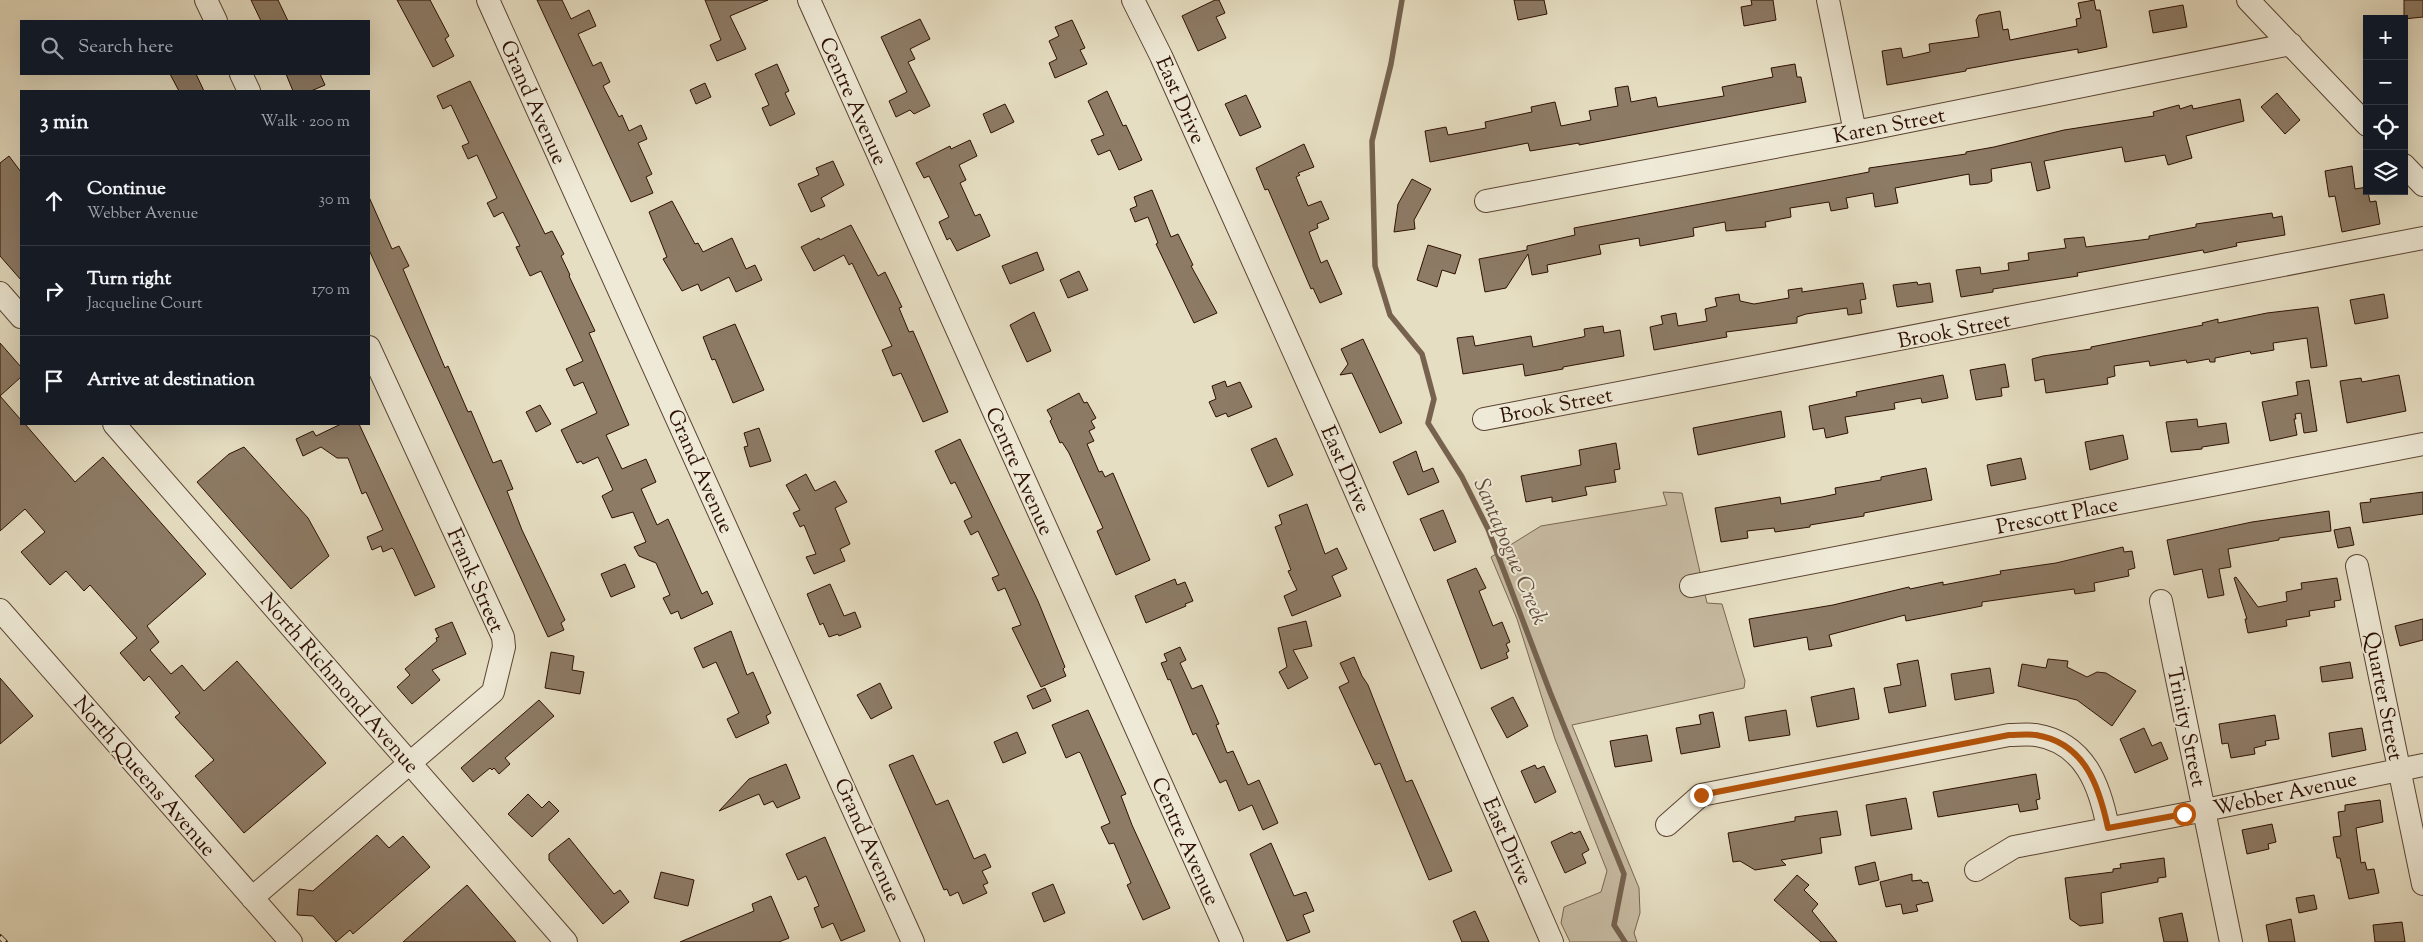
<!DOCTYPE html>
<html lang="en">
<head>
<meta charset="utf-8">
<style>
	body { margin:0; font-family:"Sorts Mill Goudy",serif; background:#20242c; color:#f1f3f6 }
	.controls { position:absolute; right:15px; top:15px; display:grid; overflow:hidden; border-radius:0px; box-shadow:0 5px 20px #0002 }
	.controls button { width:45px; height:45px; display:grid; place-items:center; padding:0; border:0; border-bottom:1px solid #363941; background:#171b24; color:#f1f3f6; font:25px sans-serif }
	.stop { position:absolute; width:15px; height:15px; margin:-11px; border:4px solid #b45309; border-radius:50%; background:#fff }
	.stop.end { background:#b45309; border-color:#fff; box-shadow:0 1px 5px #0008 }
	.list { margin:0; padding:0; list-style:none }
	h2 { display:flex; justify-content:space-between; align-items:center; height:65px; margin:0; padding:0 20px; font-size:21px }
	h2 small { font-size:16px; font-weight:400; color:#9ea1a6 }
	.list li { display:grid; grid-template-columns:32px 1fr auto; gap:15px; align-items:center; box-sizing:border-box; height:90px; padding:0 20px; border-top:1px solid #363941 }
	.list b { display:block; font-size:19px; white-space:nowrap }
	.list p { margin:0; font-size:16px; white-space:nowrap; color:#9ea1a6 }
	.list em { font-size:16px; font-style:normal; color:#9ea1a6 }
	.icon { flex:none; width:28px; height:28px; fill:none; stroke:currentColor; stroke-width:2; stroke-linecap:round; stroke-linejoin:round }
	.map { position:relative; flex:none; width:2423px; height:942px; overflow:hidden }
	.search { position:absolute; background:#171b24; box-shadow:0 5px 20px #0002; left:20px; top:20px; width:350px; height:55px; display:flex; align-items:center; gap:12px; box-sizing:border-box; padding:0 18px; border-radius:0px; color:#9ea1a6; font-size:19px }
	.panel { position:absolute; background:#171b24; box-shadow:0 5px 20px #0002; left:20px; top:90px; width:350px; height:335px; border-radius:0px }
	.map>svg:first-child { display:block }
	.green { fill:#c7bba2; stroke:#7a6652 }
	.lines { fill:none; stroke-linecap:round; stroke-linejoin:round }
	.stream { stroke:#76624f; stroke-width:5.5 }
	.building { fill:#8d7b66; stroke:#2d1003 }
	.minor-casing { stroke:#5b4433; stroke-width:24 }
	.minor { stroke:#efead7; stroke-width:22 }
	.rail-casing { stroke:#2d1003; stroke-width:5.5 }
	.rail { stroke:#efead7; stroke-width:4; stroke-dasharray:11; stroke-linecap:butt }
	.route { stroke:#b45309; stroke-width:6 }
	.labels { text-anchor:middle; stroke-width:4; stroke-linejoin:round; paint-order:stroke }
	.street-label { font-size:21px; fill:#2d1003; stroke:#efead7 }
	.water-label { font-size:22px; font-style:italic; fill:#644d3c; stroke:#efead7 }
</style>
</head>
<body>
<div class="map">
<svg width="2423" height="942" viewBox="0 0 2423 942">
	<rect width="100%" height="100%" fill="#e6dec2"/>
	<filter id="stains"><feTurbulence type="fractalNoise" baseFrequency=".004" numOctaves="4"/><feColorMatrix values="0 0 0 0 .2 0 0 0 0 .09 0 0 0 0 .02 0 0 0 .5 -.17"/></filter>
	<radialGradient id="worn" r=".72"><stop offset=".6" stop-color="#630" stop-opacity="0"/><stop offset="1" stop-color="#630" stop-opacity=".3"/></radialGradient>
	<!-- green -->
	<path class="green" d="M1663,492L1682,493L1707,603L1722,604L1745,681L1744,688L1572,725L1639,888L1640,913L1634,933L1637,942H1570L1561,923L1564,907L1601,892L1607,871L1555,739L1517,619L1491,557L1541,526L1667,505Z"/>
	<g class="lines">
		<!-- stream -->
		<path class="stream" d="M1402,0L1391,64L1372,141L1375,266L1390,315L1422,354L1434,399L1428,423L1462,477L1488,529L1550,692L1624,874L1614,925L1625,942"/>
	</g>
	<!-- building -->
	<path class="building" d="M251,0H278L288,21H261Z
		M397,0H430L449,36L445,39L454,56L433,67Z
		M537,0H562L571,19L589,10L596,26L578,34L593,66L601,62L610,82L603,86L619,117L622,115L629,131L641,125L647,139L638,143L652,174L646,177L653,193L631,202Z
		M705,0H768L730,16L746,49L717,61L710,45L721,40Z
		M1215,0H1219L1225,13L1216,17L1226,38L1198,51L1182,16Z
		M1514,0H1544L1547,14L1518,20Z
		M1751,0H1773L1776,20L1744,26L1741,7L1752,5Z
		M2094,0L2096,10H2100L2107,47L2078,53V49L2014,60L1966,69V71L1887,85L1882,51L1901,48L1903,58L1930,52L1929,44L1979,37L1976,20L1979,15L2000,11L2003,30L2008,29L2010,40L2077,26L2076,19L2081,18L2078,3Z
		M2404,0H2423V17L2404,19Z
		M2183,5L2187,27L2153,33L2149,11Z
		M920,19L930,39L910,49L915,59L908,62L930,106L914,114L910,110L896,117L889,101L907,92L881,37Z
		M1072,20L1085,48L1080,50L1087,64L1055,78L1049,63L1057,59L1049,41L1059,36L1055,27Z
		M777,64L789,91L785,93L795,114L770,126L762,108L769,105L755,74Z
		M1795,64L1797,77H1801L1806,102L1579,145V143L1530,151L1528,143L1430,162L1425,131L1446,127L1448,135L1486,128L1485,122L1532,112L1531,107L1555,102L1561,126L1591,120L1589,111L1618,106L1615,88L1628,86L1631,102L1656,97L1658,107L1724,96L1722,87L1773,77L1771,68Z
		M170,74H196L204,91H179Z
		M286,74H320L325,85L311,91H293Z
		M470,81L545,234L552,231L564,254L561,256L570,275L569,276L595,331L589,333L629,425L606,435L622,469L646,459L656,482L641,489L657,525L668,519L702,594L707,591L713,604L681,619L678,611L671,614L663,598L670,595L656,563L639,556L634,547L646,542L633,512L612,518L602,496L613,490L598,457L583,464L581,461L577,463L561,430L597,413L583,382L574,386L566,369L583,361L541,271L530,276L516,247L520,246L503,212L494,217L487,203L497,198L477,155L468,159L462,146L469,143L451,105L443,109L437,96Z
		M705,83L711,97L696,104L690,90Z
		M1107,91L1123,126L1126,125L1142,160L1119,170L1110,150L1098,155L1091,140L1104,135L1088,101Z
		M2277,93L2300,120L2285,134L2261,107Z
		M1246,95L1261,127L1240,136L1225,104Z
		M2240,99L2244,121L2186,136L2192,158L2168,165L2165,155L2125,162L2122,147L2044,161L2050,188L2037,191L2031,162L1991,169L1992,181L1988,183L1970,185L1969,174L1895,188L1898,203L1875,207L1873,193L1846,198L1848,208L1831,211L1829,202L1790,208L1791,217L1765,222L1766,227L1726,231L1725,222L1693,228L1694,236L1640,246L1639,238L1599,245L1601,254L1547,265L1548,272L1532,275L1528,254L1506,288L1485,292L1479,259L1527,250V246L1575,235L1574,228L1869,172V168L1966,154V152L1994,147L2064,130L2154,116L2153,112L2179,105L2180,109L2192,105L2193,109Z
		M1005,104L1014,122L991,133L983,114Z
		M970,140L977,156L959,165L966,180L960,183L975,216L980,214L990,236L957,251L950,238L947,240L939,222L949,217L929,176L924,178L916,163L950,146L951,149Z
		M1304,144L1314,167L1298,173L1300,175L1296,177L1308,206L1321,201L1329,219L1317,224L1318,228L1309,232L1321,263L1327,260L1342,294L1320,303L1313,288L1311,289L1268,189L1265,190L1256,168Z
		M9,156L21,172V280L0,256V163Z
		M833,161L844,185L821,198L825,206L811,212L798,184L819,175L816,168Z
		M2352,166L2355,189L2367,187L2370,202L2376,201L2380,224L2342,232L2335,196L2329,197L2325,171Z
		M1412,179L1431,189L1414,220L1415,229L1394,232L1398,204Z
		M1152,190L1171,237L1178,234L1193,265L1191,266L1217,313L1194,323L1156,244L1158,243L1148,217L1135,222L1130,209L1137,206L1134,197Z
		M369,197L392,249L399,246L409,266L403,269L445,368L448,366L468,412L471,411L493,463L501,460L513,489L507,491L522,530L565,620L561,623L564,630L548,637L369,250Z
		M672,201L695,244L698,243L703,252L732,238L746,269L755,265L762,280L736,292L729,277L701,291L698,284L682,291L663,259L667,257L649,212Z
		M2272,213L2273,218L2282,216L2285,235L2236,243L2237,246L2204,253L2203,250L2077,273L2078,276L1993,289V292L1961,297L1956,270L1980,267L1981,274L2009,270L2008,263L2029,260L2028,253L2066,248L2064,239L2084,237L2086,247L2149,239V236L2196,227V224Z
		M851,225L878,276L885,272L902,307L899,308L909,332L913,331L948,412L923,422L901,373L893,376L882,350L892,346L852,263L849,265L844,255L814,271L801,247L819,238L820,240Z
		M1428,245L1461,255L1455,274L1442,270L1437,287L1417,280Z
		M1037,252L1044,270L1010,284L1002,266Z
		M1079,271L1088,290L1068,298L1060,280Z
		M1917,282L1918,285L1930,283L1933,302L1897,307L1893,285Z
		M1863,283L1866,299L1860,300L1862,313L1848,315L1847,308L1806,314L1797,317V323L1726,332L1727,337L1654,350L1650,327L1663,324L1661,316L1676,313L1678,326L1707,321L1705,309L1717,306L1715,298L1739,294L1740,301L1754,304L1789,298L1788,290L1802,288V292Z
		M2384,294L2388,318L2355,324L2350,300Z
		M2318,307L2327,366L2311,368L2307,338L2273,343L2274,350L2251,354L2250,351L2215,358V362H2210L2209,359L2187,363L2186,360L2150,366L2149,361L2114,366L2115,376L2107,378L2108,384L2046,393L2044,379L2035,381L2032,359L2043,356L2091,349V347L2203,325L2202,323L2218,319V323L2267,313Z
		M1034,312L1051,351L1027,362L1010,325Z
		M735,324L764,390L733,403L715,359L712,360L703,337Z
		M1603,326L1604,333L1620,330L1624,356L1563,367V369L1525,376L1523,364L1463,374L1457,338L1473,336L1475,346L1531,336L1533,347L1583,337L1585,336L1584,329Z
		M1363,339L1402,423L1380,433L1352,373L1340,375L1348,364L1341,349Z
		M0,343L21,367V377L0,396L21,420V424H25L75,482L103,457L206,574L147,626L159,642L150,650L171,674L182,665L204,691L237,661L326,763L244,833L195,776L214,760L175,717L180,713L149,676L144,681L120,653L137,638L90,585L84,591L66,571L50,585L21,552L45,532L25,509L0,531Z
		M2005,364L2009,387L2001,388L2002,396L1976,400L1970,370Z
		M1943,375L1948,398L1922,403L1921,398L1894,403L1895,409L1845,417L1848,433L1826,438L1824,428L1813,430L1809,406L1857,396L1856,392Z
		M2399,375L2406,411L2347,423L2340,381L2361,378L2362,382Z
		M2309,380L2317,431L2304,433L2301,413L2295,414L2296,419H2294L2297,435L2270,441L2262,402L2298,395L2296,382Z
		M1225,381L1227,387L1240,382L1252,407L1228,417L1226,413L1216,417L1209,402L1216,399L1212,386Z
		M1079,393L1084,403L1087,402L1096,418L1091,421L1095,428L1089,431L1094,441L1087,444L1099,472L1102,471L1105,477L1113,473L1150,560L1116,575L1097,531L1103,528L1069,453L1062,442L1060,443L1050,421L1052,419L1047,410Z
		M540,405L551,424L536,432L526,412Z
		M1781,411L1785,437L1698,455L1693,428Z
		M2197,419L2198,427L2226,423L2229,443L2202,447V449L2171,452L2166,422Z
		M341,424H359L435,587L415,596L394,550L392,548L383,552L381,546L372,550L367,537L383,530L366,492L362,494L348,458H337L321,447L303,456L296,439L313,431L316,436Z
		M759,428L771,461L750,467L744,447L748,446L744,433Z
		M2123,435L2128,459L2090,470L2085,442Z
		M1276,438L1293,475L1268,487L1251,449Z
		M960,439L1038,601L1065,667L1063,669L1066,676L1041,687L1012,628L1021,625L1005,588L998,591L992,578L999,575L978,531L971,535L964,521L972,517L955,482L951,484L935,451Z
		M1616,443L1620,469L1614,470L1616,482L1585,487L1587,495L1552,502V497L1526,502L1521,476L1581,465L1579,450Z
		M244,447L308,518L329,556L291,589L197,482L229,454Z
		M1416,451L1423,472L1433,468L1439,482L1408,495L1393,462Z
		M2021,458L2026,479L1991,486L1987,465Z
		M1926,468L1932,500L1864,513V516L1810,525V527L1775,532L1774,528L1747,531L1748,538L1721,542L1715,508L1780,497L1781,504L1822,497L1836,494L1835,488L1881,480V477Z
		M806,474L815,491L835,481L847,502L835,508L850,544L840,549L845,561L814,574L806,557L816,554L804,525L800,527L793,513L800,510L786,485Z
		M2423,492V514L2363,523L2360,503L2371,502L2370,499Z
		M1307,504L1325,554L1337,548L1347,569L1332,576L1341,596L1292,616L1284,596L1297,590L1288,571L1291,570L1275,527L1282,524L1279,515Z
		M1443,510L1456,542L1434,551L1420,519Z
		M2329,511L2331,531L2279,538V540L2228,549L2231,567L2219,569L2224,595L2208,598L2202,569L2174,575L2167,540L2252,522Z
		M2350,527L2354,545L2338,548L2334,530Z
		M2123,547L2124,552L2132,551L2135,568L2128,570L2129,576L2094,583L2095,591L2075,594L2074,589L1982,602V606L1906,621L1905,615L1829,635L1832,646L1809,650L1807,637L1754,647L1749,619L1833,605L1909,587L1910,589L1943,582V585L2001,574L2000,571L2056,563Z
		M625,564L635,587L611,597L601,574Z
		M1476,568L1486,588L1479,591L1493,626L1502,622L1510,642L1506,644L1509,651L1506,653L1508,658L1481,669L1447,580Z
		M2236,577L2258,607L2287,601L2286,592L2302,589L2301,583L2337,578L2341,600L2334,601L2335,607L2309,611L2310,616L2286,620L2287,626L2248,633L2245,619H2247L2234,578Z
		M1175,579L1177,585L1185,582L1193,601L1185,604L1186,606L1146,623L1135,596Z
		M830,584L844,616L855,612L861,627L839,636L838,634L829,637L823,623L820,625L807,594Z
		M2423,619V640L2400,646L2395,626Z
		M1306,621L1312,646L1293,650L1308,678L1288,689L1279,672L1287,667L1278,628Z
		M452,622L466,654L432,670L440,680L412,704L397,687L410,675L405,669L437,641L436,638L439,637L435,629Z
		M731,631L747,675L753,672L771,713L766,716L769,723L736,738L727,719L739,713L716,662L703,668L694,648Z
		M1180,647L1186,660L1180,663L1192,689L1202,685L1219,724L1216,725L1227,753L1233,751L1248,785L1259,780L1278,823L1263,830L1252,805L1239,811L1226,780L1220,783L1196,733L1193,735L1170,679L1168,680L1161,663L1167,661L1164,654Z
		M551,652L574,656L572,670L584,672L580,694L545,688Z
		M1354,657L1362,676L1368,685L1406,782L1412,780L1452,871L1429,880L1380,763L1375,765L1339,687L1349,682L1340,663Z
		M2048,659L2068,661L2067,667L2087,677L2097,672L2106,673L2136,691L2112,726L2077,700L2018,686L2022,664L2046,668Z
		M1918,660L1926,706L1889,713L1884,688L1901,685L1897,664Z
		M2350,662L2353,678L2322,682L2320,667Z
		M1990,668L1994,693L1955,700L1951,674Z
		M0,678L33,716L0,744Z
		M880,683L892,708L871,719L857,695Z
		M1045,688L1051,701L1033,709L1027,696Z
		M1854,688L1859,719L1817,727L1811,697Z
		M1513,697L1528,726L1507,738L1491,708Z
		M539,700L554,716L505,758L510,764L499,774L494,768L492,770L490,768L473,782L461,768Z
		M1088,710L1126,794L1121,796L1132,825L1170,908L1143,920L1127,885L1131,883L1114,843L1109,844L1101,827L1110,823L1081,754L1079,752L1066,758L1052,725Z
		M1786,710L1790,735L1749,741L1745,717Z
		M1713,712L1720,747L1681,754L1676,728L1701,724L1699,715Z
		M2275,715L2279,739L2265,741L2266,745L2254,748L2255,754L2231,758L2228,743L2222,744L2219,724Z
		M2144,728L2152,746L2161,742L2168,759L2135,773L2120,739Z
		M2362,728L2366,750L2332,757L2329,733Z
		M1017,732L1026,753L1003,763L994,742Z
		M1647,735L1652,761L1615,767L1610,741Z
		M913,755L936,805L948,800L974,859L985,854L991,867L982,871L988,883L983,885L987,893L963,904L958,892L950,896L947,889L944,890L889,765Z
		M786,764L800,798L777,808L773,801L764,805L759,794L719,811L749,779Z
		M1535,765L1537,769L1544,766L1556,792L1535,803L1521,771Z
		M2036,774L2040,799L2036,800L2038,809L2020,812L2018,804L1938,817L1933,792Z
		M528,794L542,808L549,801L559,811L532,837L508,814Z
		M1906,798L1912,829L1871,836L1866,805Z
		M2380,800L2383,822L2356,828L2361,863L2365,862L2367,870L2374,869L2379,893L2349,899L2340,858H2337L2333,837L2341,836L2338,812L2345,811V805Z
		M1837,811L1841,835L1820,838L1822,853L1781,860L1786,865L1755,870L1740,861L1733,862L1728,833L1795,821V817Z
		M2272,824L2276,842L2268,844L2269,849L2247,854L2242,830Z
		M1580,831L1589,850L1582,854L1586,863L1565,873L1551,842L1572,832L1574,834Z
		M377,835L389,848L403,836L430,867L353,934L350,930L336,942L313,916L297,915L299,889L313,891Z
		M825,837L865,931L841,941L833,923L822,928L814,908L819,906L806,876L798,880L786,854Z
		M569,838L614,894L620,890L629,902L603,924L549,860V854Z
		M1271,843L1294,896L1306,892L1314,911L1303,915L1310,932L1287,941L1250,854Z
		M2164,858L2166,877L2158,878V882L2101,893L2103,923L2080,926L2070,919L2065,878L2113,872V869L2121,868L2120,864Z
		M1875,862L1879,880L1859,885L1855,867Z
		M661,872L694,880L688,906L654,898Z
		M1912,874V881L1921,880L1923,883L1928,882L1933,901L1916,905L1918,911L1903,914L1901,904L1886,907L1880,882Z
		M1797,875L1809,885L1804,890L1818,904L1812,911L1837,942H1821L1774,900Z
		M1053,884L1065,913L1044,922L1032,893Z
		M467,885L516,942H403Z
		M2314,895L2317,909L2299,913L2296,898Z
		M771,896L789,938L779,942H680L754,911L752,904Z
		M1475,911L1489,942H1462L1453,921Z
		M2182,913L2188,942H2164L2159,918Z
		M2291,919L2295,942H2269L2266,925Z
		M2402,922L2405,942H2375L2373,925Z"/>
	<g class="lines">
		<!-- minor casing -->
		<g class="minor-casing">
			<path id="minor" d="M206,0L216,21
				M488,0L913,942
				M809,0L1232,942
				M1133,0L1161,56L1328,428L1552,942
				M1828,0L1855,132
				M2248,0L2367,125
				M241,74L249,91
				M2404,165L2423,185
				M1486,201L1855,132L2291,44
				M0,293L21,317
				M1484,419L2423,238
				M114,424L566,942
				M2357,566L2423,884
				M1691,586L2423,444
				M2161,601L2231,942
				M0,610L291,942
				M1667,825L1701,795L2009,735C2018,735 2028,734 2036,735C2085,743 2100,786 2108,828
				M1976,870L2014,847L2205,810L2423,765
				M252,898L493,692L504,647L503,637L369,347"/>
		</g>
		<!-- minor -->
		<use href="#minor" class="minor"/>
		<!-- rail casing -->
		<g class="rail-casing">
			<path id="rail" d="M0,937L5,942"/>
		</g>
		<!-- rail -->
		<use href="#rail" class="rail"/>
	</g>
	<g class="lines">
		<!-- route -->
		<path class="route" d="M1701,795L2009,735C2018,735 2028,734 2036,735C2085,743 2099,786 2108,828L2184,814"/>
	</g>
	<g class="labels">
		<!-- street labels -->
		<g class="street-label">
			<text transform="translate(1181 100) rotate(66)" y="7">East Drive</text>
			<text transform="translate(854 101) rotate(66)" y="7">Centre Avenue</text>
			<text transform="translate(534 102) rotate(66)" y="7">Grand Avenue</text>
			<text transform="translate(1889 125) rotate(-11)" y="7">Karen Street</text>
			<text transform="translate(1954 330) rotate(-11)" y="7">Brook Street</text>
			<text transform="translate(1556 405) rotate(-11)" y="7">Brook Street</text>
			<text transform="translate(1346 469) rotate(66)" y="7">East Drive</text>
			<text transform="translate(701 471) rotate(66)" y="7">Grand Avenue</text>
			<text transform="translate(1020 471) rotate(66)" y="7">Centre Avenue</text>
			<text transform="translate(2057 515) rotate(-11)" y="7">Prescott Place</text>
			<text transform="translate(476 580) rotate(66)" y="7">Frank Street</text>
			<text transform="translate(340 683) rotate(49)" y="7">North Richmond Avenue</text>
			<text transform="translate(2384 696) rotate(79)" y="7">Quarter Street</text>
			<text transform="translate(2187 727) rotate(78)" y="7">Trinity Street</text>
			<text transform="translate(145 776) rotate(49)" y="7">North Queens Avenue</text>
			<text transform="translate(2285 793) rotate(-12)" y="7">Webber Avenue</text>
			<text transform="translate(868 840) rotate(66)" y="7">Grand Avenue</text>
			<text transform="translate(1186 841) rotate(66)" y="7">Centre Avenue</text>
			<text transform="translate(1508 841) rotate(66)" y="7">East Drive</text>
		</g>
		<!-- water labels -->
		<g class="water-label">
			<text transform="translate(1512 551) rotate(67)" y="8">Santapogue Creek</text>
		</g>
	</g>
	<rect width="100%" height="100%" filter="url(#stains)"/>
	<rect width="100%" height="100%" fill="url(#worn)"/>
</svg>
<div class="controls">
<button>+</button>
<button>−</button>
<button><svg class="icon" aria-label="locate" viewBox="0 0 24 24"><circle cx="12" cy="12" r="6"/><path d="M12 2v4M12 18v4M2 12h4M18 12h4"/></svg></button>
<button><svg class="icon" aria-label="layers" viewBox="0 0 24 24"><path d="M12 4l9 5-9 5-9-5zM3 14l9 5 9-5"/></svg></button>
</div>
<div class="stop" style="left:2184px;top:814px"></div>
<div class="stop end" style="left:1701px;top:795px"></div>
<div class="search"><svg class="icon" aria-label="search" viewBox="0 0 24 24"><circle cx="10" cy="10" r="6"/><path d="M15 15l6 6"/></svg>Search here</div>
<section class="panel">
<h2>3 min<small>Walk · 200 m</small></h2>
<ul class="list">
<li><svg class="icon" aria-label="ahead" viewBox="0 0 24 24"><path d="M12 20V5M6 11l6-6 6 6"/></svg><div><b>Continue</b><p>Webber Avenue</p></div><em>30 m</em></li>
<li><svg class="icon" aria-label="right" viewBox="0 0 24 24"><path d="M7 20v-9h11M14 6l5 5-5 5"/></svg><div><b>Turn right</b><p>Jacqueline Court</p></div><em>170 m</em></li>
<li><svg class="icon" aria-label="arrive" viewBox="0 0 24 24"><path d="M6 21V4h12l-3 4 3 4H6"/></svg><div><b>Arrive at destination</b></div></li>
</ul>
</section>
</div>
</body>
</html>
